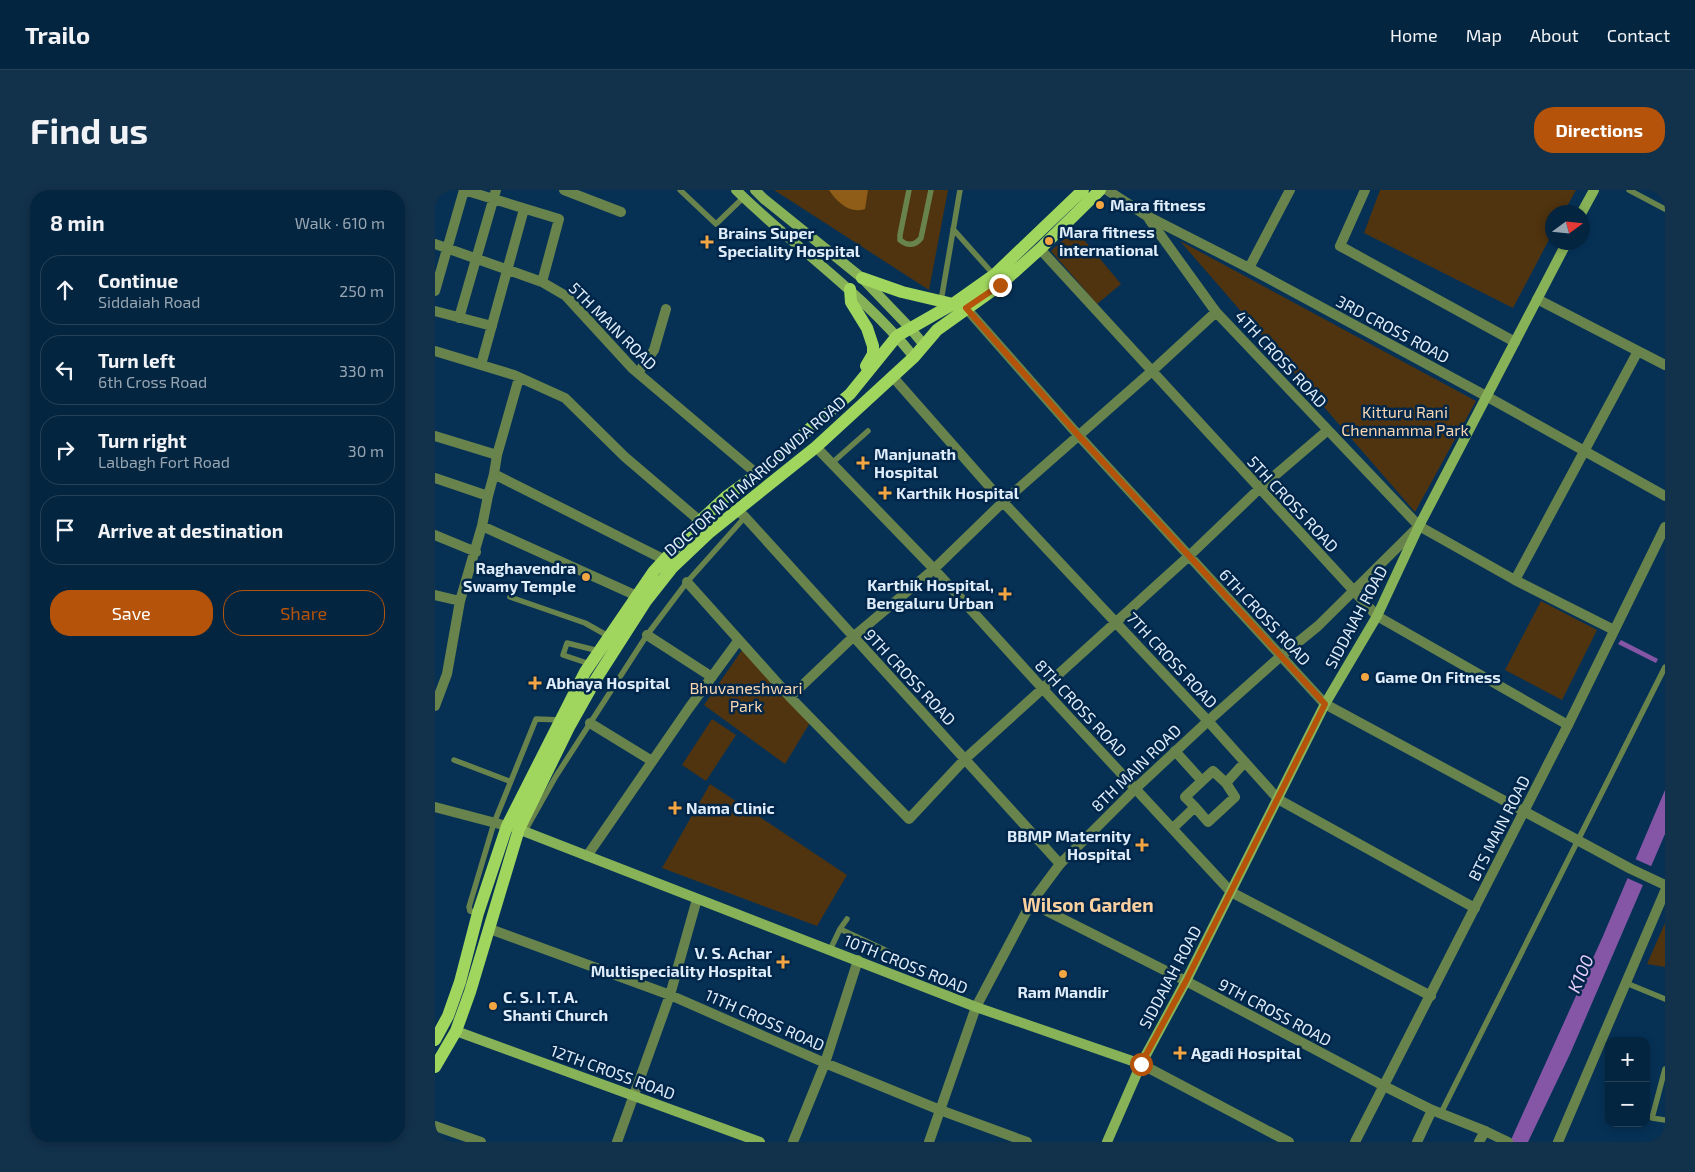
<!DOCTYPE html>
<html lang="en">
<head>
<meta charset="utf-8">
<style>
	body { margin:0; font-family:"Exo 2",sans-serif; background:#12314b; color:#f1f3f6 }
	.controls { position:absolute; right:15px; bottom:15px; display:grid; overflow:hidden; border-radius:10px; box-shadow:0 2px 8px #0003 }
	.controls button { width:45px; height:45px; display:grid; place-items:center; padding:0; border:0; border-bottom:1px solid #254259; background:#042540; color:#f1f3f6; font:25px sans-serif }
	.compass { position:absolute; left:1110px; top:15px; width:45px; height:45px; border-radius:50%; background:#042540; box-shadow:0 2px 8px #0003; rotate:75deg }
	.stop { position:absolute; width:15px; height:15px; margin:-11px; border:4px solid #b45309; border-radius:50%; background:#fff }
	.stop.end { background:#b45309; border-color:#fff; box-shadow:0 1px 5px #0008 }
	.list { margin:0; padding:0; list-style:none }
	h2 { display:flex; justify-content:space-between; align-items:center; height:65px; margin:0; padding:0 20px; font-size:21px }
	h2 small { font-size:16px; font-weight:400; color:#97a5b1 }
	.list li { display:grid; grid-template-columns:32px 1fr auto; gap:15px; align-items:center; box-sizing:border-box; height:70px; margin:0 10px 10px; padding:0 10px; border:1px solid #254259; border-radius:20px }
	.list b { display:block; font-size:19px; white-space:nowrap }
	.list p { margin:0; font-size:16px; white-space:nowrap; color:#97a5b1 }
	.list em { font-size:16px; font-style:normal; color:#97a5b1 }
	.actions { display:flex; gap:10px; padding:15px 20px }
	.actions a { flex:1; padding:11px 0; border:1px solid #b45309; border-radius:20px; text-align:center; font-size:18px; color:#b45309 }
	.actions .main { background:#b45309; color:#fff }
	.icon { flex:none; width:28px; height:28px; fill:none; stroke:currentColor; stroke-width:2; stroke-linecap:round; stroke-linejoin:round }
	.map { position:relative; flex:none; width:1230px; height:952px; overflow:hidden; border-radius:20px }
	header { display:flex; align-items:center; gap:30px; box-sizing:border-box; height:70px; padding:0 25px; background:#042540; border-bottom:1px solid #254259 }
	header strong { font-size:24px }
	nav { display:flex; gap:28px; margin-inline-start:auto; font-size:18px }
	.intro { display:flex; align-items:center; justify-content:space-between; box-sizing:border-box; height:120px; padding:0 30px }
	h1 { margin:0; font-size:35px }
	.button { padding:12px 22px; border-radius:20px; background:#b45309; color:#fff; font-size:18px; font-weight:700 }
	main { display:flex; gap:30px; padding:0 30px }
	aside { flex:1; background:#042540; border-radius:20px; box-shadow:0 2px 8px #0003 }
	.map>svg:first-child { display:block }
	.green { fill:#50340f }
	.forest { fill:#8f5d18 }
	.water { fill:#8556a6 }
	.pier { fill:#063155 }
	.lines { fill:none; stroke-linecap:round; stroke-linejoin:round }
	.service { stroke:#68834c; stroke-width:5.5 }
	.minor { stroke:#68834c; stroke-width:10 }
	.tertiary { stroke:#68834c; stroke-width:10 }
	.secondary { stroke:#88b257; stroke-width:10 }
	.primary { stroke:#a0d65e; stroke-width:12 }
	.route { stroke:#b45309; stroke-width:6 }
	.poi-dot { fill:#f2a541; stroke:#002649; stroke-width:2 }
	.labels { text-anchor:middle; stroke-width:5; stroke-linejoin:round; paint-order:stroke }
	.poi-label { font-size:16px; font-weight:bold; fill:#dfecfa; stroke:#002649; text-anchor:start }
	.street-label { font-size:16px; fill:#dfecfa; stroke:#002649 }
	.park-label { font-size:16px; fill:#fad7b1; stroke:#002649 }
	.water-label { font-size:18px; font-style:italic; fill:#e6cefa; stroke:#002649 }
	.quarter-label { font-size:19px; font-weight:bold; fill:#fbd09f; stroke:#002649 }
</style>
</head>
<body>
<header>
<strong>Trailo</strong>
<nav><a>Home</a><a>Map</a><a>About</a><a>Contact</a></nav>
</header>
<div class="intro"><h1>Find us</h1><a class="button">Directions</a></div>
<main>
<aside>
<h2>8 min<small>Walk · 610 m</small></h2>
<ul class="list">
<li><svg class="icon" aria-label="ahead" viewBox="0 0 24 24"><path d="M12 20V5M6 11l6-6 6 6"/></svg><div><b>Continue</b><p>Siddaiah Road</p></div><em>250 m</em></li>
<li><svg class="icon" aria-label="left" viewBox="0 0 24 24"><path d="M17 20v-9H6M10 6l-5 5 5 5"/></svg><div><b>Turn left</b><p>6th Cross Road</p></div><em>330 m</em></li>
<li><svg class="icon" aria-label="right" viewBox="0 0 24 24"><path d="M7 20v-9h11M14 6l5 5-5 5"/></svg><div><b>Turn right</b><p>Lalbagh Fort Road</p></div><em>30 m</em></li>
<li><svg class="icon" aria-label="arrive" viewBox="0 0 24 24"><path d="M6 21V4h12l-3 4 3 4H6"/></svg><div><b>Arrive at destination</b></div></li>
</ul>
<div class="actions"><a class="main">Save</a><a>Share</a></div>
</aside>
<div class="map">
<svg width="1230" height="952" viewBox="0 0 1230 952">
	<rect width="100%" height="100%" fill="#063155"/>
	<!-- green -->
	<path class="green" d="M339,0H513L494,100Z
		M945,0H1141L1129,22H1118L1117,44L1078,118L929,43Z
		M640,39L686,94L662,114L616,61Z
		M745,51L1041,211L980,322Z
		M1106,411L1162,440L1127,510L1070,480Z
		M307,460L376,531L350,574L269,515Z
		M277,529L301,545L271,591L247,575Z
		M275,594L412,685L382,736L227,678Z
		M1230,733V777L1212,774Z"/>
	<!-- forest -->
	<path class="forest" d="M394,0H433L430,19C414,24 402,12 394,0Z"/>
	<!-- water -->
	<path class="water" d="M1186,450L1223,469L1221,473L1183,454Z
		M1230,600V644L1135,864L1093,952H1075L1168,746Z"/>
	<!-- pier -->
	<path class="pier" d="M1200,669L1218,677L1210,696L1192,688Z"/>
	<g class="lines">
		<!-- service -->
		<path class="service" d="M245,0L281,34L309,7
			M474,0L465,45V50C472,56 480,56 486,48L496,0
			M1194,0L1230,19
			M518,39L559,85
			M506,111L525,0
			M397,273L433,241
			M75,407L150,433L175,447
			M155,474L128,465L132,453L164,461
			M19,570L74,591
			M90,641L121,586L212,445L252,392L310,327
			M43,723L35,721L34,717L59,633L101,529L127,530
			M405,739L463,766
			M395,760L405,739L412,729
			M1191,793L1230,809
			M1230,879L1217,928L1230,930
			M1006,923L1230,477"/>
		<!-- minor -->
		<path class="minor" d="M129,0L186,22
			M672,0L712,26L814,78L1051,206L1230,306
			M930,0L905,56L1080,152
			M714,29L781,122L984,336L1080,390L1179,440
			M0,54L107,92
			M605,59L942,426L1133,535
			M814,78L855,0
			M0,101L29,0L124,29L107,92L131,106L198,179L322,284
			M1102,109L1230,175
			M531,118L644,246L890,514L1196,679L1230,695
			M0,121L57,136
			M24,128L61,0
			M0,161L79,185L130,208L190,267L265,331
			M46,175L89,19
			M203,183L219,160L231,119
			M457,186L568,312L773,531L843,609L1040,718
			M0,246L62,265
			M381,257L499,379L608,499L796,702L996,806
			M59,284L230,370
			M0,288L53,306
			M302,320L310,327L625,674
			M47,336L202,406
			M0,345L41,362
			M1080,390L1203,161
			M252,392L355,507L474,629L530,569L754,366L824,299L893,240
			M0,405L25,411
			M212,445L277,487
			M355,507L418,447L499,379L568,312L717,181L781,122
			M0,516L12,484L25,411L47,336L53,306L59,284L62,265L84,188
			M155,533L217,571
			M740,561L767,591L778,581L791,593L810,572
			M760,617L773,632L800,607L791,593
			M738,638L760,617L750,607L767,591
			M152,666L254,518L303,451
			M55,739L235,805L390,873L505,920L592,952
			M0,936L46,952
			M182,952L235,805L262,709
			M358,952L390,873L423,770
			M982,952L997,920
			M1044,952L1050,941"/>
		<!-- tertiary -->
		<path class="tertiary" d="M0,617L72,636
			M596,713L751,791L949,896L997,920L1050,941L1073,952
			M706,874L854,952
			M494,952L541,817L596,713L625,674L701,598L773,531L846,466L883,436L983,337
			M920,952L1133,535L1230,337
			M1123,952L1230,701"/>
		<!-- secondary -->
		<path class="secondary" d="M301,0C359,57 428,103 479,167
			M320,0L329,9L427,88L475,138L489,155
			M1147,22L1159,0
			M78,637L541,817L706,874
			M21,841L325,952
			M672,952L706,874L751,791L890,514L942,426L984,336L1132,52"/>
		<!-- primary -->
		<path class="primary" d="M427,88L467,102L518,114
			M415,99L416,112L432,138L438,156V164L431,176
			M0,850L13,826L25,792L43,723L72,636L150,482L219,381L265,331L292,306L322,284L415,204L462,146L518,114L559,85L648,0
			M0,877L21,841L35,802L84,639L134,537L161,489L211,411L237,378L275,342L381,257L479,167L502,140L565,95L605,59L665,0"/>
	</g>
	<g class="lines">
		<!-- route -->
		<path class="route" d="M565,95L531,118L644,246L890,514L751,791L706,874"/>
	</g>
	<!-- markers -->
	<g class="poi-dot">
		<circle cx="665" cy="15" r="5"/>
		<circle cx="614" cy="51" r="5"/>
		<path d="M269.5 44.5h5v5h5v5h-5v5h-5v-5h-5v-5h5z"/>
		<path d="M425.5 265.5h5v5h5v5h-5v5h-5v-5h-5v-5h5z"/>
		<path d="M447.5 295.5h5v5h5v5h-5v5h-5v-5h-5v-5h5z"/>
		<circle cx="151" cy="387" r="5"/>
		<path d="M567.5 396.5h5v5h5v5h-5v5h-5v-5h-5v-5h5z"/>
		<circle cx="930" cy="487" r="5"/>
		<path d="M97.5 485.5h5v5h5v5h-5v5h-5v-5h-5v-5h5z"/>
		<path d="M237.5 610.5h5v5h5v5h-5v5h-5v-5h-5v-5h5z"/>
		<path d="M704.5 647.5h5v5h5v5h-5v5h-5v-5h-5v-5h5z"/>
		<path d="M345.5 764.5h5v5h5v5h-5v5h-5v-5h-5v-5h5z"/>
		<circle cx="628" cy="784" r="5"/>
		<circle cx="58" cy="816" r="5"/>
		<path d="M742.5 855.5h5v5h5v5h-5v5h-5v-5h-5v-5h5z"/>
	</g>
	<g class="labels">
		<!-- poi labels -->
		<g class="poi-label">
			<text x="675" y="21">Mara fitness</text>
			<text x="624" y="48">Mara fitness<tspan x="624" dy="18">international</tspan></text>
			<text x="283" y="49">Brains Super<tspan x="283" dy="18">Speciality Hospital</tspan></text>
			<text x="439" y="270">Manjunath<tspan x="439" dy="18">Hospital</tspan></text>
			<text x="461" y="309">Karthik Hospital</text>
			<text x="141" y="384" text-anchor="end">Raghavendra<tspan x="141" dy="18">Swamy Temple</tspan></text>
			<text x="559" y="401" text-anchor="end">Karthik Hospital,<tspan x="559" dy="18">Bengaluru Urban</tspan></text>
			<text x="940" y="493">Game On Fitness</text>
			<text x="111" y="499">Abhaya Hospital</text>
			<text x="251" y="624">Nama Clinic</text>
			<text x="696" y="652" text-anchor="end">BBMP Maternity<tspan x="696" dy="18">Hospital</tspan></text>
			<text x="337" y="769" text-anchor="end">V. S. Achar<tspan x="337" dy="18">Multispeciality Hospital</tspan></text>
			<text x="628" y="808" text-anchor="middle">Ram Mandir</text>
			<text x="68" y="813">C. S. I. T. A.<tspan x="68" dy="18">Shanti Church</tspan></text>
			<text x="756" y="869">Agadi Hospital</text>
		</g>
		<!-- street labels -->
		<g class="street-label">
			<text transform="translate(178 136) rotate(45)" y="6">5TH MAIN ROAD</text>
			<text transform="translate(958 139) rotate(28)" y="6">3RD CROSS ROAD</text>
			<text transform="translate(846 169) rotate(47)" y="6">4TH CROSS ROAD</text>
			<text transform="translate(320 286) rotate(-41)" y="6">DOCTOR M H MARIGOWDA ROAD</text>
			<text transform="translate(858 314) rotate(47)" y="6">5TH CROSS ROAD</text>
			<text transform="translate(830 427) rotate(47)" y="6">6TH CROSS ROAD</text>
			<text transform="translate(921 427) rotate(-62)" y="6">SIDDAIAH ROAD</text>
			<text transform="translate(737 470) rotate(47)" y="6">7TH CROSS ROAD</text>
			<text transform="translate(475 487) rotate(47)" y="6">9TH CROSS ROAD</text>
			<text transform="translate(646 518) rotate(47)" y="6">8TH CROSS ROAD</text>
			<text transform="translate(701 578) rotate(-44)" y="6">8TH MAIN ROAD</text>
			<text transform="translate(1064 638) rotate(-63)" y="6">BTS MAIN ROAD</text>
			<text transform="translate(471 774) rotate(22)" y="6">10TH CROSS ROAD</text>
			<text transform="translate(735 787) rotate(-62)" y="6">SIDDAIAH ROAD</text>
			<text transform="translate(840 822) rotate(28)" y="6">9TH CROSS ROAD</text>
			<text transform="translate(330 830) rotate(24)" y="6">11TH CROSS ROAD</text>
			<text transform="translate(178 882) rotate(20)" y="6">12TH CROSS ROAD</text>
		</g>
		<!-- park labels -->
		<g class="park-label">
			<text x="970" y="228">Kitturu Rani<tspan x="970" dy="18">Chennamma Park</tspan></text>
			<text x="311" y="504">Bhuvaneshwari<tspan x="311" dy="18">Park</tspan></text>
		</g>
		<!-- water labels -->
		<g class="water-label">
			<text transform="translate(1146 784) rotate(-67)" y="6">K100</text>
		</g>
		<!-- quarter labels -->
		<g class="quarter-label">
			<text x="653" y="722">Wilson Garden</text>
		</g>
	</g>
</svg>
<div class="controls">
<button>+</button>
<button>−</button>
</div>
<svg class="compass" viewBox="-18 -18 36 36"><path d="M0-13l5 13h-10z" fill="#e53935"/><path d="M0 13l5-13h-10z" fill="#97a5b1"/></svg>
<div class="stop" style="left:706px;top:874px"></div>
<div class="stop end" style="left:565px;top:95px"></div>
</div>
</main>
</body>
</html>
